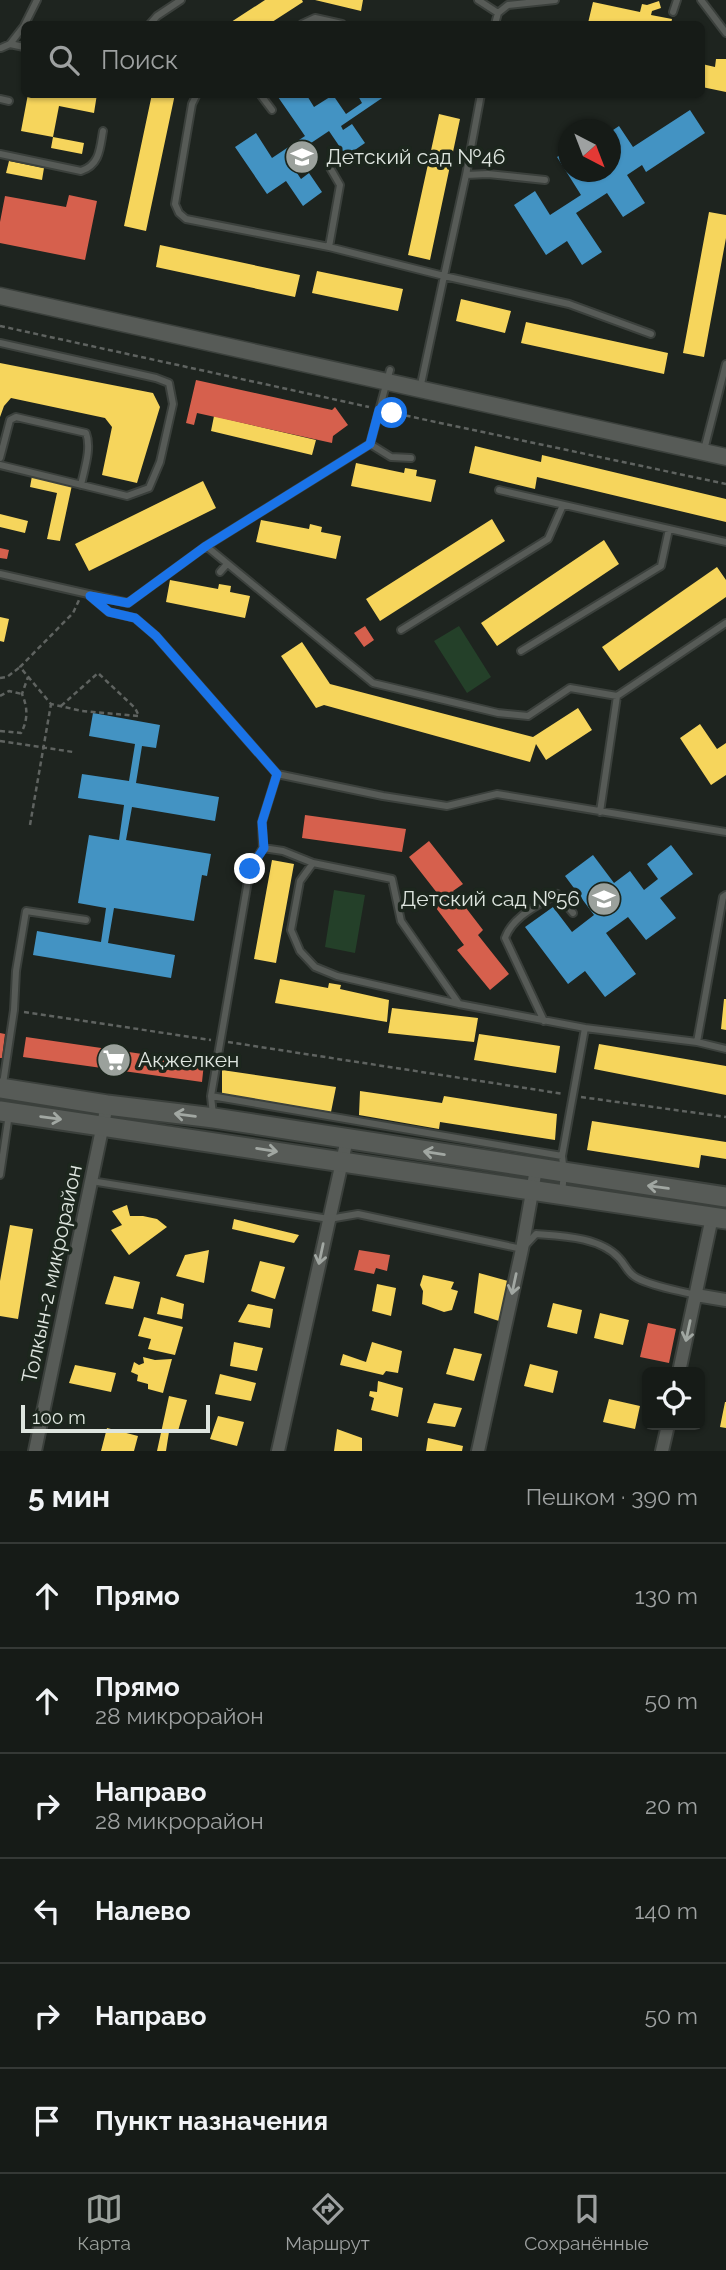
<!DOCTYPE html>
<html lang="ru">
<head>
<meta charset="utf-8">
<style>
	body { margin:0; font-family:Raleway,sans-serif; background:#1f2420; color:#f1f3f6 }
	.controls { position:absolute; right:21px; bottom:21px; display:grid; overflow:hidden; border-radius:10px; box-shadow:0 2px 5px #0004 }
	.controls button { width:63px; height:63px; display:grid; place-items:center; padding:0; border:0; border-bottom:2px solid #353936; background:#161b17; color:#f1f3f6; font:35px sans-serif }
	.compass { position:absolute; left:558px; top:119px; width:63px; height:63px; border-radius:50%; background:#161b17; box-shadow:0 2px 5px #0004; rotate:138deg }
	.scale { position:absolute; left:21px; bottom:18px; width:189px; box-sizing:border-box; padding-left:7px; border:4px solid #dee5df; border-top:0; font-size:19px; line-height:24px; white-space:nowrap; color:#dee5df; -webkit-text-stroke:5px #1c261d; paint-order:stroke }
	.stop { position:absolute; width:21px; height:21px; margin:-16px; border:5px solid #1a73e8; border-radius:50%; background:#fff }
	.stop.end { background:#1a73e8; border-color:#fff; box-shadow:0 2px 7px #0008 }
	.list { margin:0; padding:0; list-style:none }
	h2 { display:flex; justify-content:space-between; align-items:center; height:91px; margin:0; padding:0 28px; font-size:30px }
	h2 small { font-size:23px; font-weight:400; color:#9ea1a1 }
	.list li { display:grid; grid-template-columns:46px 1fr auto; gap:21px; align-items:center; box-sizing:border-box; height:105px; padding:0 28px; border-top:2px solid #353936 }
	.list b { display:block; font-size:26px; white-space:nowrap }
	.list p { margin:0; font-size:23px; white-space:nowrap; color:#9ea1a1 }
	.list em { font-size:23px; font-style:normal; color:#9ea1a1 }
	.icon { flex:none; width:38px; height:38px; fill:none; stroke:currentColor; stroke-width:2; stroke-linecap:round; stroke-linejoin:round }
	.map { position:relative; flex:none; width:726px; height:1451px; overflow:hidden }
	.search { position:absolute; background:#161b17; box-shadow:0 2px 5px #0004; left:21px; right:21px; top:21px; height:77px; display:flex; align-items:center; gap:18px; box-sizing:border-box; padding:0 24px; border-radius:10px; color:#9ea1a1; font-size:26px }
	.sheet { height:721px; background:#161b17 }
	nav { display:flex; justify-content:space-around; align-items:center; box-sizing:border-box; height:98px; border-top:2px solid #353936; background:#161b17; font-size:19px; color:#9ea1a1 }
	nav a { display:grid; justify-items:center; gap:4px }
	nav .on { color:#9ba19c }
	.map>svg:first-child { display:block }
	.green { fill:#244029 }
	.homes { fill:#f6d55c }
	.shops { fill:#d6604d }
	.schools { fill:#4393c3 }
	.lines { fill:none; stroke-linecap:round; stroke-linejoin:round }
	.service-casing { stroke:#3b403c; stroke-width:10 }
	.minor-casing { stroke:#3b403c; stroke-width:16 }
	.tertiary-casing { stroke:#3b403c; stroke-width:19 }
	.secondary-casing { stroke:#3b403c; stroke-width:23 }
	.path { stroke:#5f6360; stroke-width:2.5; stroke-dasharray:5 3.5; stroke-linecap:butt }
	.service { stroke:#575b57; stroke-width:6 }
	.minor { stroke:#575b57; stroke-width:12 }
	.tertiary { stroke:#575b57; stroke-width:16 }
	.secondary { stroke:#575b57; stroke-width:19 }
	.oneway { stroke:#a1a7a2 }
	.route { stroke:#1a73e8; stroke-width:9 }
	.labels { text-anchor:middle; stroke-width:7; stroke-linejoin:round; paint-order:stroke }
	.poi-label { font-size:21px; fill:#dee5df; stroke:#1c261d; text-anchor:start }
	.street-label { font-size:21px; fill:#dee5df; stroke:#1c261d }
</style>
</head>
<body>
<div class="map">
<svg width="726" height="1451" viewBox="0 0 726 1451">
	<rect width="100%" height="100%" fill="#1e241f"/>
	<!-- green -->
	<path class="green" d="M459,626L491,677L467,693L434,641Z
		M334,890L365,895L355,953L325,947Z"/>
	<!-- homes -->
	<path class="homes" d="M265,0H302L303,2L269,24H228Z
		M315,0H363L361,11Z
		M659,1L661,8L652,11L651,15L672,19L671,24L588,23L593,2L640,12L642,4L647,5Z
		M716,59H726V92L702,87V64L715,67Z
		M28,94H97L94,113L59,106L53,137L84,143L82,154L51,148L53,137L21,131Z
		M152,94H175L146,231L124,226Z
		M439,114L460,119L430,260L408,255Z
		M9,161L44,168L42,180L6,173Z
		M709,212L726,215V238L704,357L683,353Z
		M160,245L300,275L295,297L156,267Z
		M317,271L403,289L398,311L312,293Z
		M461,299L511,311L505,333L456,321Z
		M526,322L668,353L664,374L521,343Z
		M0,363L153,393L160,407L137,483L102,475L112,427L105,418L11,398L4,406L0,417Z
		M214,416L316,440L312,455L211,431Z
		M475,446L541,462L542,455L726,499V522L537,477L535,489L469,473Z
		M356,463L404,473L405,468L417,470L416,476L436,480L431,502L351,486Z
		M32,476L72,485L60,541L47,539L57,493L30,487Z
		M203,481L216,508L89,571L75,544Z
		M0,514L28,521L25,533L0,527Z
		M492,519L505,541L380,621L366,599Z
		M261,520L309,529L310,524L322,527L321,532L341,536L336,559L256,542Z
		M604,540L619,564L497,646L481,623Z
		M717,567L726,580V597L619,671L602,647Z
		M170,580L218,589L219,584L231,586L230,592L250,596L245,618L166,602Z
		M0,617L9,619L4,642L0,641Z
		M302,642L330,684L533,737L578,708L592,730L546,760L536,744L530,762L324,705L316,708L281,656Z
		M700,724L717,749L726,743V775L711,785L680,738Z
		M272,860L294,864L276,963L254,959Z
		M280,979L328,988L329,983L341,985L340,989L389,1000L387,1022L275,1003Z
		M724,999H726V1030L721,1029Z
		M392,1008L478,1018L474,1042L388,1033Z
		M479,1034L560,1046L556,1073L474,1060Z
		M599,1044L726,1066V1095L594,1069Z
		M222,1070L336,1087L331,1112L222,1094Z
		M360,1091L442,1103L444,1096L557,1114L555,1140L440,1122L439,1129L359,1115Z
		M592,1121L726,1142V1159L701,1155L699,1168L587,1150Z
		M127,1205L130,1216H143L157,1219L167,1227L129,1255L111,1230L122,1225L112,1211Z
		M234,1219L299,1235L294,1243L232,1229Z
		M10,1225L33,1229L18,1319L0,1316V1281Z
		M209,1250L204,1283L176,1276L185,1255Z
		M260,1261L285,1267L275,1299L251,1291Z
		M479,1273L508,1281L499,1321L474,1313Z
		M423,1275L454,1282L451,1289L458,1291L452,1310L444,1312L422,1304L423,1291L420,1285Z
		M114,1276L140,1282L133,1309L105,1304Z
		M377,1284L396,1288L391,1316L372,1311Z
		M161,1297L184,1304L182,1319L157,1314Z
		M553,1303L582,1310L577,1334L547,1327Z
		M248,1304L273,1309L270,1328L238,1322Z
		M600,1313L629,1320L623,1345L594,1338Z
		M144,1317L183,1327L175,1355L148,1349L151,1339L138,1336Z
		M234,1342L263,1348L257,1371L230,1366Z
		M372,1342L402,1351L398,1373L386,1371L383,1375L340,1365L343,1354L366,1362Z
		M454,1348L482,1354L474,1381L446,1374Z
		M143,1357L155,1360L172,1359L163,1393L148,1389V1384L137,1381L138,1375L131,1372L134,1362L139,1365L144,1363Z
		M530,1364L558,1371L553,1393L524,1386Z
		M75,1365L116,1373L111,1392L69,1383Z
		M220,1374L256,1383L251,1401L215,1394Z
		M378,1381L403,1388L398,1417L371,1410L374,1398L369,1396L370,1391L377,1392Z
		M169,1396L187,1400L178,1431L169,1432L166,1451H157Z
		M609,1399L640,1406L635,1429L603,1422Z
		M725,1402H726V1428L720,1427Z
		M434,1403L462,1408L455,1427L427,1423Z
		M218,1416L244,1422L237,1446L210,1439Z
		M107,1428L138,1436L134,1451H101Z
		M337,1429L362,1438V1451H334Z
		M428,1438L463,1446L462,1451H426Z"/>
	<!-- shops -->
	<path class="shops" d="M69,195L97,201L85,260L0,243V222L5,196L66,207Z
		M196,380L332,410L335,407L348,425L333,436L332,443L197,413L194,425L186,423Z
		M0,548L9,550L7,559L0,558Z
		M365,626L374,640L364,647L354,633Z
		M305,815L406,829L402,852L302,838Z
		M429,841L463,884L453,891L483,930L478,935L509,974L490,990L457,950L464,945L433,904L441,898L409,857Z
		M0,1033L5,1034L2,1058H0Z
		M26,1037L204,1063L202,1082L23,1057Z
		M359,1250L390,1255L387,1271L376,1268L374,1274L354,1270Z
		M648,1323L676,1329L669,1363L640,1357Z"/>
	<!-- schools -->
	<path class="schools" d="M282,94H306L314,107L333,95L346,114L362,103L357,94H388L341,126L343,130L352,124L365,143L346,156L329,131L296,153L304,164L295,170L301,179L309,173L322,192L303,206L286,181L267,194L235,147L256,133L272,158L305,136L278,97Z
		M690,110L705,133L646,172L642,165L627,175L645,203L623,217L607,193L576,213L602,252L582,265L567,241L546,255L514,205L535,191L550,215L581,195L557,157L568,150V172H610V132L619,126L633,147Z
		M93,713L160,725L156,748L142,746L136,783L219,797L215,821L132,807L126,840L211,854L207,876L202,875L194,921L114,908L108,943L175,955L171,978L33,955L37,931L101,942L106,908L78,903L89,835L119,840L124,805L78,798L82,774L129,781L135,744L89,736Z
		M671,845L693,874L660,898L676,918L646,940L628,917L606,933L636,974L605,997L585,971L568,984L525,927L553,907L572,932L594,915L565,876L593,855L614,883L630,871L644,890L658,879L647,864Z"/>
	<g class="lines">
		<!-- service casing -->
		<g class="service-casing">
			<path id="service" d="M478,0L498,13
				M701,0L726,33
				M673,12L677,0
				M25,24L37,0
				M150,24L157,16L181,0
				M302,24L315,18L342,24
				M495,24L498,13L508,5L555,0
				M10,44L24,47
				M1,48L10,44L24,26
				M197,94L192,104L175,204L179,213L186,219L329,247L340,185L329,166
				M260,94L272,110
				M0,99L9,101
				M0,154L81,171C100,165 100,148 103,131
				M466,175L481,94
				M329,247L444,276L466,175L488,174L545,180
				M0,343L156,378L169,383L173,404L160,462L149,488L127,496L0,465
				M390,370L370,444L206,546L373,683L498,713L528,716L570,688L617,696L726,623
				M420,389L444,276L569,304L651,334
				M370,444L391,457L411,458
				M704,450L726,364
				M0,458L10,420L16,417L86,433C92,448 84,470 81,485
				M499,490L726,542
				M220,572L227,564
				M0,574L128,603L206,546
				M90,596L109,612L135,618L156,636L277,774L262,822L263,848
				M401,630L548,539L563,505
				M521,651L661,566L669,529
				M277,774L383,796L447,806L497,794L726,832
				M600,812L617,696
				M459,1004L401,921L392,879L313,863L300,881L291,930L300,951L315,967L337,976L459,1004L585,1028
				M544,1021L505,938C513,916 537,906 557,894L573,913
				M697,1042L726,1049
				M3,1084L14,1010L16,971L26,911L86,920
				M211,1096L562,1156
				M213,1115L211,1096L250,869L263,848L283,851L313,863
				M0,1175L9,1114
				M91,1181L329,1219L358,1214L522,1249L536,1234C562,1236 600,1237 619,1258C626,1265 627,1273 637,1278C654,1287 677,1290 696,1295
				M562,1193L564,1173L562,1156L585,1028L697,1042L723,897L726,895"/>
		</g>
		<!-- minor casing -->
		<g class="minor-casing">
			<path id="minor" d="M696,1295L726,1300
				M679,1372L712,1217
				M35,1451L107,1105
				M278,1451L347,1139
				M478,1451L522,1249L536,1169
				M662,1451L668,1425"/>
		</g>
		<!-- tertiary casing -->
		<g class="tertiary-casing">
			<path id="tertiary" d="M0,296L726,457"/>
		</g>
		<!-- secondary casing -->
		<g class="secondary-casing">
			<path id="secondary" d="M0,1088L107,1105L214,1118L726,1197
				M0,1111L726,1219"/>
		</g>
		<!-- path -->
		<path class="path" d="M0,326L369,407
			M389,412L726,484
			M0,678L7,677L20,667
			M0,696L9,691L22,694
			M61,706L98,673L135,708L139,716L82,711L51,704L20,667L73,613L79,600
			M0,731L21,733C28,720 28,708 22,694L28,677
			M0,741L73,752
			M30,825L51,704
			M24,1012L211,1040
			M228,1042L564,1094
			M581,1097L726,1117"/>
		<!-- service -->
		<use href="#service" class="service"/>
		<!-- minor -->
		<use href="#minor" class="minor"/>
		<!-- tertiary -->
		<use href="#tertiary" class="tertiary"/>
		<!-- secondary -->
		<use href="#secondary" class="secondary"/>
	</g>
	<!-- one-way arrows -->
	<defs><path id="oneway-shaft" d="M-6 0H5M1.5-3L5.5 0L1.5 3" fill="none" stroke-width="1.6" stroke-linecap="round" stroke-linejoin="round" transform="scale(1.75)"/></defs>
	<g class="oneway">
		<use href="#oneway-shaft" transform="translate(185 1115) rotate(-173)"/>
		<use href="#oneway-shaft" transform="translate(51 1118) rotate(8)"/>
		<use href="#oneway-shaft" transform="translate(267 1150) rotate(9)"/>
		<use href="#oneway-shaft" transform="translate(434 1153) rotate(-171)"/>
		<use href="#oneway-shaft" transform="translate(658 1187) rotate(-172)"/>
		<use href="#oneway-shaft" transform="translate(321 1254) rotate(102)"/>
		<use href="#oneway-shaft" transform="translate(514 1284) rotate(102)"/>
		<use href="#oneway-shaft" transform="translate(688 1331) rotate(102)"/>
	</g>
	<g class="lines">
		<!-- route -->
		<path class="route" d="M250,869L264,848L262,822L277,774L156,636L135,618L109,612L90,596L128,603L206,546L370,444L379,410L392,413"/>
	</g>
	<!-- icons -->
	<defs>
		<g id="school-disc" transform="scale(1.75)"><circle r="9.5" fill="#9ba19c" stroke="#1c261d"/><path d="M0-5L7-2L0 1L-7-2ZM-4 1L0 2.5L4 1V4Q0 6-4 4Z" fill="#fff"/></g>
		<g id="supermarket-disc" transform="scale(1.75)"><circle r="9.5" fill="#9ba19c" stroke="#1c261d"/><path d="M-6-5.5h2.5l.6 2H6L4.5 2H-2.5L-4.4-4H-6ZM-1.5 3.2a1.3 1.3 0 1 0 .1 0ZM3 3.2a1.3 1.3 0 1 0 .1 0Z" fill="#fff"/></g>
	</defs>
	<g fill-rule="evenodd">
		<use href="#school-disc" x="302" y="157"/>
		<use href="#school-disc" x="604" y="899"/>
		<use href="#supermarket-disc" x="114" y="1060"/>
	</g>
	<g class="labels">
		<!-- poi labels -->
		<g class="poi-label">
			<text x="326" y="164">Детский сад №46</text>
			<text x="580" y="906" text-anchor="end">Детский сад №56</text>
			<text x="138" y="1067">Ақжелкен</text>
		</g>
		<!-- street labels -->
		<g class="street-label">
			<text transform="translate(52 1274) rotate(-78)" y="7">Толкын-2 микрорайон</text>
		</g>
	</g>
</svg>
<div class="controls">
<button><svg class="icon" aria-label="locate" viewBox="0 0 24 24"><circle cx="12" cy="12" r="6"/><path d="M12 2v4M12 18v4M2 12h4M18 12h4"/></svg></button>
</div>
<svg class="compass" viewBox="-18 -18 36 36"><path d="M0-13l5 13h-10z" fill="#e53935"/><path d="M0 13l5-13h-10z" fill="#9ea1a1"/></svg>
<div class="scale">100 m</div>
<div class="stop" style="left:392px;top:413px"></div>
<div class="stop end" style="left:250px;top:869px"></div>
<div class="search"><svg class="icon" aria-label="search" viewBox="0 0 24 24"><circle cx="10" cy="10" r="6"/><path d="M15 15l6 6"/></svg>Поиск</div>
</div>
<section class="sheet">
<h2>5 мин<small>Пешком · 390 m</small></h2>
<ul class="list">
<li><svg class="icon" aria-label="ahead" viewBox="0 0 24 24"><path d="M12 20V5M6 11l6-6 6 6"/></svg><div><b>Прямо</b></div><em>130 m</em></li>
<li><svg class="icon" aria-label="ahead" viewBox="0 0 24 24"><path d="M12 20V5M6 11l6-6 6 6"/></svg><div><b>Прямо</b><p>28 микрорайон</p></div><em>50 m</em></li>
<li><svg class="icon" aria-label="right" viewBox="0 0 24 24"><path d="M7 20v-9h11M14 6l5 5-5 5"/></svg><div><b>Направо</b><p>28 микрорайон</p></div><em>20 m</em></li>
<li><svg class="icon" aria-label="left" viewBox="0 0 24 24"><path d="M17 20v-9H6M10 6l-5 5 5 5"/></svg><div><b>Налево</b></div><em>140 m</em></li>
<li><svg class="icon" aria-label="right" viewBox="0 0 24 24"><path d="M7 20v-9h11M14 6l5 5-5 5"/></svg><div><b>Направо</b></div><em>50 m</em></li>
<li><svg class="icon" aria-label="arrive" viewBox="0 0 24 24"><path d="M6 21V4h12l-3 4 3 4H6"/></svg><div><b>Пункт назначения</b></div></li>
</ul>
</section>
<nav>
<a class="on"><svg class="icon" aria-label="map" viewBox="0 0 24 24"><path d="M3 6l6-2 6 2 6-2v14l-6 2-6-2-6 2zM9 4v14M15 6v14"/></svg>Карта</a>
<a><svg class="icon" aria-label="directions" viewBox="0 0 24 24"><path d="M12 3l9 9-9 9-9-9zM9 14v-3h6M13 9l2 2-2 2"/></svg>Маршрут</a>
<a><svg class="icon" aria-label="saved" viewBox="0 0 24 24"><path d="M7 4h10v16l-5-4-5 4z"/></svg>Сохранённые</a>
</nav>
</body>
</html>
